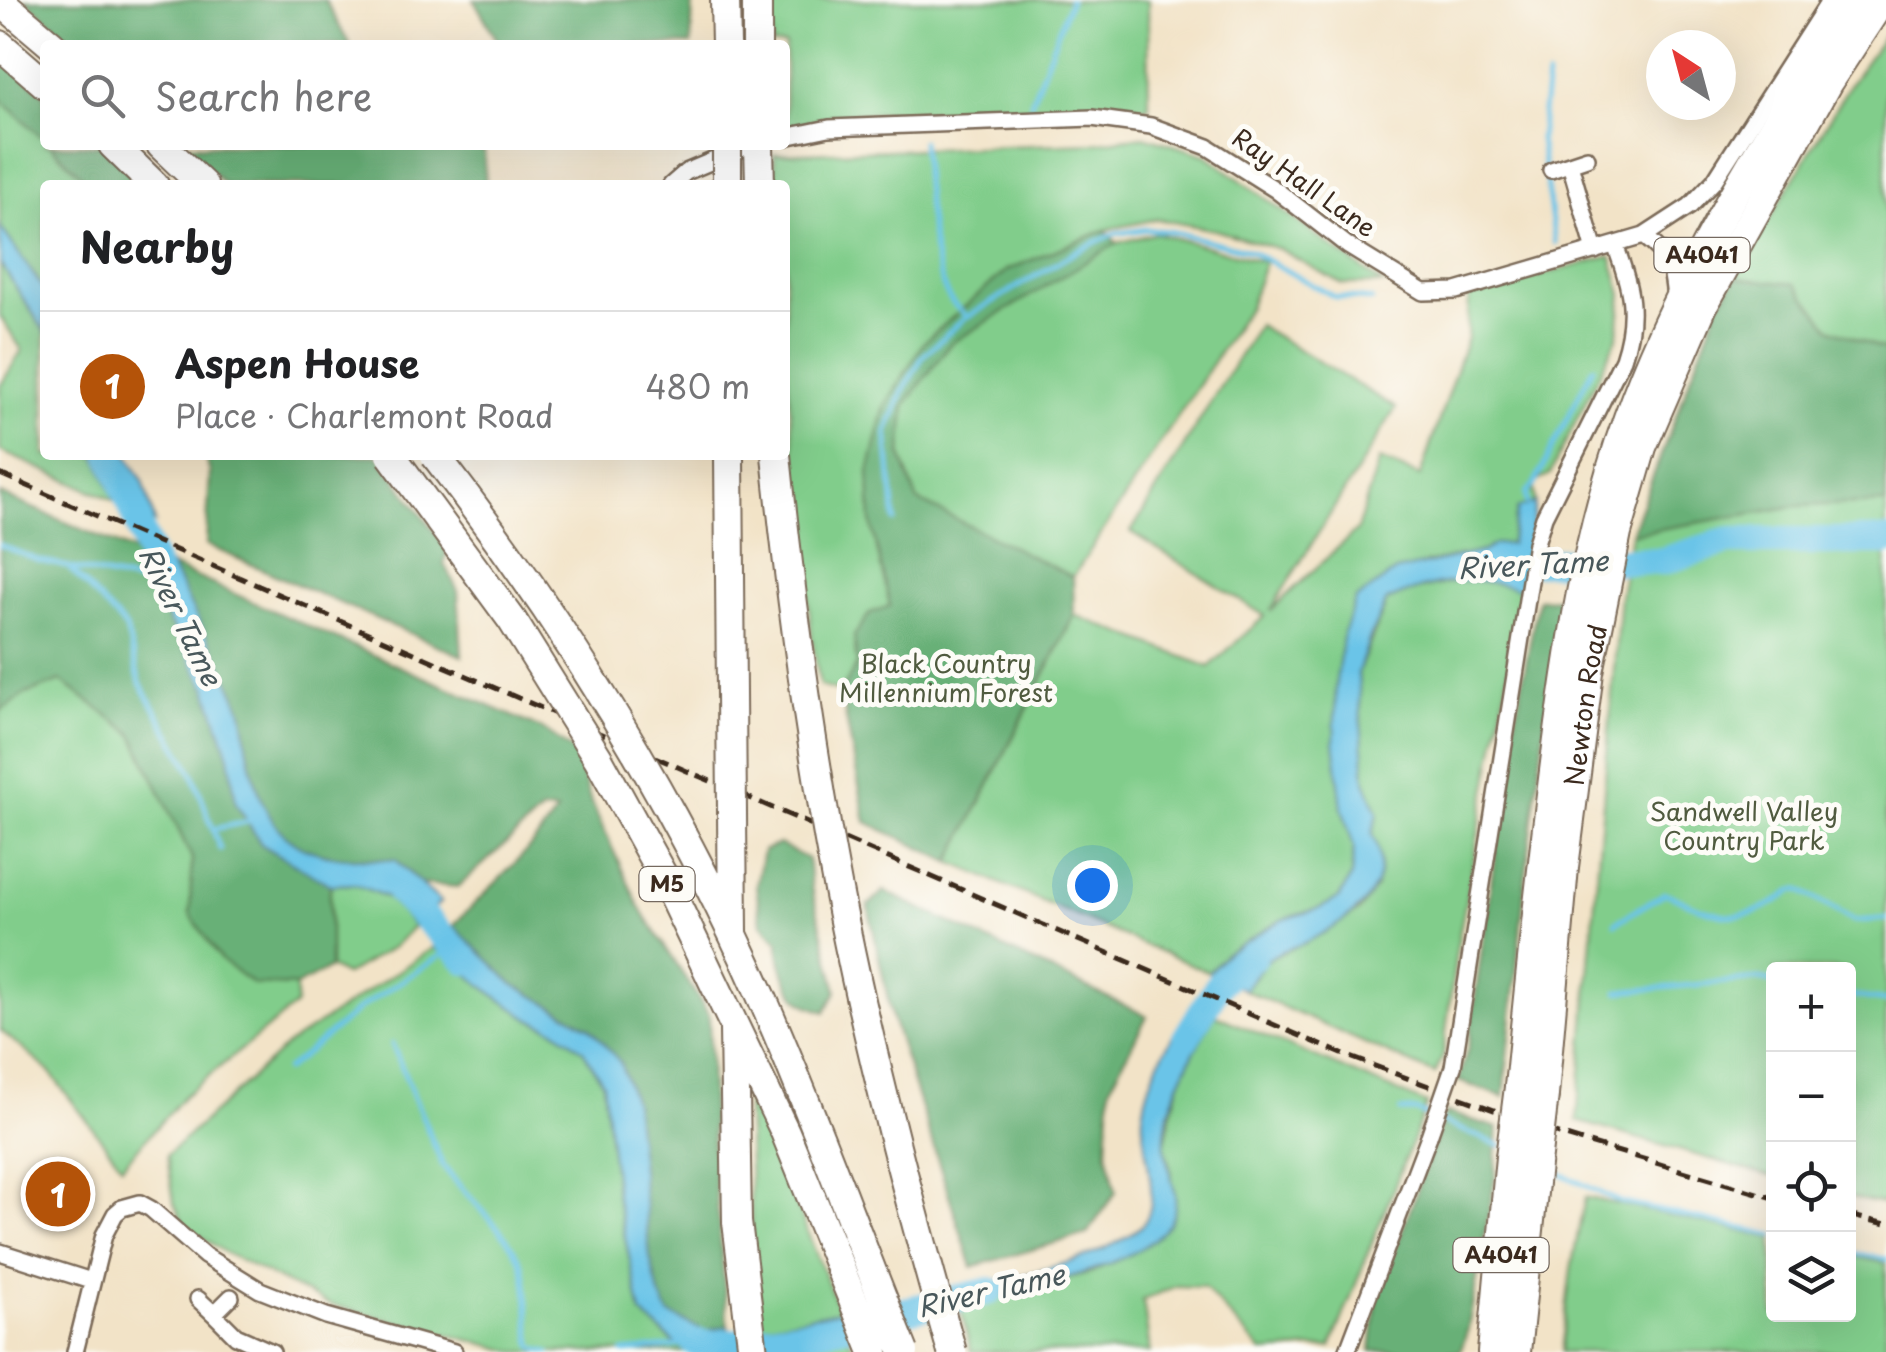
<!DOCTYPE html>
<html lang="en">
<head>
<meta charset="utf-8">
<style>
	body { margin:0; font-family:"Playpen Sans",sans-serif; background:#f6f6f6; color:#202124 }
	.controls { position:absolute; right:30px; bottom:30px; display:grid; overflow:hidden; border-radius:10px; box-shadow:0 10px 40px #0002 }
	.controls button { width:90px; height:90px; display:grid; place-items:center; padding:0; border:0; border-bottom:2px solid #e0e0e0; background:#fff; color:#202124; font:50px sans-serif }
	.compass { position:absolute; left:1646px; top:30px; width:90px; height:90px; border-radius:50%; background:#fff; box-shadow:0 10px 40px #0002; rotate:324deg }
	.you { position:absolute; left:1092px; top:885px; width:35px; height:35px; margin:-25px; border:8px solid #fff; border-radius:50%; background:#1a73e8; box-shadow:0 0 0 15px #1a73e833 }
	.badge { display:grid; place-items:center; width:65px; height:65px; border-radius:50%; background:#b45309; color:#fff; font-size:32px; font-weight:700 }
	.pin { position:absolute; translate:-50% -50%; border:5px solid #fff; box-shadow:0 2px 10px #0006 }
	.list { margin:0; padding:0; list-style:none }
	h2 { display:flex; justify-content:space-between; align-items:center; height:130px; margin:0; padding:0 40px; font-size:42px }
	h2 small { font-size:32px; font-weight:400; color:#757577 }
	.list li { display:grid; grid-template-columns:65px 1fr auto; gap:30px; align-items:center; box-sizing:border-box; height:150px; padding:0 40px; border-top:2px solid #e0e0e0 }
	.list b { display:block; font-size:38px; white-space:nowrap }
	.list p { margin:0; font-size:32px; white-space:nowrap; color:#757577 }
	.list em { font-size:32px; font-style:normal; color:#757577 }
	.icon { flex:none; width:55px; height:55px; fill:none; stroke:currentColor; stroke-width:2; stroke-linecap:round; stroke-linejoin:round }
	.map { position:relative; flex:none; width:1886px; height:1352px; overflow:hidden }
	.search { position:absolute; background:#fff; box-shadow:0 10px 40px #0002; left:40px; top:40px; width:750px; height:110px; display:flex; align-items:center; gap:25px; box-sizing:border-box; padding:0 35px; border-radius:10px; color:#757577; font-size:38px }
	.panel { position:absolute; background:#fff; box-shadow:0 10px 40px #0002; left:40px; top:180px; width:750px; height:280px; border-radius:10px }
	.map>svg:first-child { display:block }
	.green { fill:#81cd8b; stroke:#5e7c54; stroke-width:2.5 }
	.forest { fill:#68b077; stroke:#526d4a; stroke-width:2.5 }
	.water { fill:#6bc4e8; stroke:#537783; stroke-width:2.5 }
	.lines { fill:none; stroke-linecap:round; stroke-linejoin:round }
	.stream { stroke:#6bc4e8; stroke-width:5 }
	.river { stroke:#6bc4e8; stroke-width:28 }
	.street-casing { stroke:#7b6b59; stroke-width:20 }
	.highway-casing { stroke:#7b6b59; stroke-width:32 }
	.street { stroke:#fff; stroke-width:15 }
	.highway { stroke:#fff; stroke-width:28 }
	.rail { stroke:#3b2a1e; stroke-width:5; stroke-dasharray:15 8; stroke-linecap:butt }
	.street-bridge-casing { stroke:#7b6b59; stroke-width:20; stroke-linecap:butt }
	.highway-bridge-casing { stroke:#7b6b59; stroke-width:32; stroke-linecap:butt }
	.street-bridge { stroke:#fff; stroke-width:15 }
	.highway-bridge { stroke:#fff; stroke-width:28 }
	.labels { text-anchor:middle; stroke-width:10; stroke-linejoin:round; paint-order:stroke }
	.shield { fill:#fdfcf7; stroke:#75695f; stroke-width:2.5 }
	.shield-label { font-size:22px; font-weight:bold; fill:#3b2a1e }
	.street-label { font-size:25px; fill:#3b2a1e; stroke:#fdfcf7 }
	.park-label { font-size:25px; fill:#505b3f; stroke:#fdfcf7 }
	.water-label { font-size:28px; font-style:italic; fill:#49585b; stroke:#fdfcf7 }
</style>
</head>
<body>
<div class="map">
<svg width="1886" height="1352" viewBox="0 0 1886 1352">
	<rect width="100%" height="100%" fill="#fdfcf7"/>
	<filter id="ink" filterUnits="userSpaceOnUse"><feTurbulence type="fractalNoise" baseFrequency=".01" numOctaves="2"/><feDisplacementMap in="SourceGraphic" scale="20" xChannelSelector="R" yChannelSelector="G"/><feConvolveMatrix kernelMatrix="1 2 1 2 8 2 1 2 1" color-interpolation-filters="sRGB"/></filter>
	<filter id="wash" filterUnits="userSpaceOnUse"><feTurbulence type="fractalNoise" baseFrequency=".0048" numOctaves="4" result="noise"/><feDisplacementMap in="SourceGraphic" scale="40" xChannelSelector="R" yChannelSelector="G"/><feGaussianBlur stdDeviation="2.25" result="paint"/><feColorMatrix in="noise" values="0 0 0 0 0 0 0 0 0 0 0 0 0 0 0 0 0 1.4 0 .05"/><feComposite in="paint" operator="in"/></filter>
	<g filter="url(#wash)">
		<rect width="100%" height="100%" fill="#f2e3c7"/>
		<!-- green -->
		<path class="green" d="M772,0H1148L1149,107L850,114L785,127V45H772Z
			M1885,35L1886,38V1205L1849,1197L1848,969H1774L1773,1177L1577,1121L1620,595L1631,534L1718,306L1850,84Z
			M0,56L45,95V145H102L141,185H45V291L0,226Z
			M1144,136L1206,155L1383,284H1342L1279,249L1215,230L1157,219L1105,230L1007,270L885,406V582L890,607L841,692L820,686L812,639L785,355V185H775L774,154L1093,143Z
			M1156,233L1265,262L1249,307L1073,577L917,500L901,455L905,405L950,344L1117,243Z
			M1611,256L1622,294L1618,336L1550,474L1533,484L1535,502L1518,508L1510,544H1494L1484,551L1426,563L1356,599L1342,808L1354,847L1351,876L1339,898L1320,908L1282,920L1225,954L1208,972L950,862L1075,615L1209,667L1265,616L1131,532L1258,325L1396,408L1270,611L1357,530L1379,460L1420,476L1467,338L1469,295Z
			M0,263L45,332V455H96L115,501L0,451V386L22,350L0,316Z
			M1472,578L1505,584L1524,591L1456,952L1443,1056L1435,1074L1244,990L1269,958L1307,942L1360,910L1376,887L1372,834L1378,813L1365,781L1358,673L1387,601L1410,591Z
			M61,681L132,733L192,858L190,914L253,984L296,986V1005L184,1096L122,1166L48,1070L0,1030V711L25,694Z
			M354,884L387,897L414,926L393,947L345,975L330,968V885Z
			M434,947L494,995L528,1018L557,1031L583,1050L603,1083L616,1194L641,1313L679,1347L705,1352H516L331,1305L227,1254L185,1226L174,1203L167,1155L287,1045Z
			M1215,1015L1427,1104L1331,1347L1262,1352L1204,1287L1176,1286L1143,1300L1150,1352H971L959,1303L1092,1272L1148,1243L1172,1174L1164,1147L1172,1110L1185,1064Z
			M746,1078L839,1311L761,1326L753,1273Z
			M1585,1197L1773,1238L1774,1314H1848L1849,1255L1886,1263V1352H1561L1571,1269Z
			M848,1335L855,1352H767V1348Z"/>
		<!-- forest -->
		<path class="forest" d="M25,0H325L350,45H78Z
			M474,0H693L691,45H500Z
			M0,56L45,95V140L0,99Z
			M50,145H102L141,185H91Z
			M183,145H470L484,151L486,185H225Z
			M1105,230L1117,243L950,344L905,405L901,455L917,500L1073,577L1074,615L950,862L866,822L841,692L857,665L854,636L870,613L890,606L871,522L869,472L885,406L924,342L1007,270Z
			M1736,278L1795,284L1830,328L1886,350V503L1796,506L1631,534L1718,306Z
			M204,455H378L447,549L444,564L458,591L462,656L206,545L210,472Z
			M0,494L135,552L152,591L207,689L229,756L236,803L261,844L330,885V968L296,986L253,984L220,959L190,914L192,858L132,733L61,681L25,694L0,711Z
			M171,566L544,730L576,753L591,802L639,906L709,1015L713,1156L728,1326L705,1331L668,1314L658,1290L650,1257L634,1102L589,1027L513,984L453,926C488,888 530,854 557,811H542L458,887L422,884L395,860C304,857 269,854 249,755C245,738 246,719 239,703C219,657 193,612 171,566Z
			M1561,598L1526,874L1504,1097L1458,1081L1468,1047L1510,748L1538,599Z
			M779,844L808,859L812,890L837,991L825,1012C818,1009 808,1007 802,1002C788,991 777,960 779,942L761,923L756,886L763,851Z
			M884,891L1147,1016L1110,1087L1107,1151L1116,1192L1087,1234L972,1267L892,1018L868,906Z
			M1446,1112L1498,1128L1495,1178L1468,1329L1460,1352L1371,1351L1377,1299Z"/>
		<!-- water -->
		<path class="water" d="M0,226L45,291V332L0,263Z
			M96,455H127L143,481L155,523L115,501Z
			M1535,502L1524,591C1477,573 1432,581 1387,601L1371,634L1358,673L1365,781L1378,813L1372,834C1400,889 1348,922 1304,943C1293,948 1277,951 1268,959C1259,967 1252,980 1244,990L1209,972L1225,954L1282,920L1320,908L1339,898L1351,876L1354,847L1342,808L1334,742L1336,680L1344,631L1356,599L1396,571L1484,551L1494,544H1510L1518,508Z
			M135,552L171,566C193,612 219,657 239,703C246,719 245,739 249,755C269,852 305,859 395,860L441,902L414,926L387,897L354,884L330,885L261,844L236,803L229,756L207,689L152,591Z
			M453,926L513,984L589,1027L620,1062L634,1102L650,1257L658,1290L669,1314L705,1331L728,1326L732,1348L705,1352L679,1347L641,1313L616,1195L603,1083L583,1050L557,1031L528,1018L494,995L434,947Z
			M1194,1004L1215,1015C1195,1048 1161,1110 1165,1149C1167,1169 1181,1196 1173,1216C1151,1269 1011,1291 959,1303L955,1292C1009,1277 1101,1262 1141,1226C1165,1203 1139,1144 1143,1114C1148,1074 1171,1036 1194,1004Z
			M839,1311L848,1335L767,1348L761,1326Z"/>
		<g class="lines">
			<!-- stream -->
			<path class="stream" d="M1547,77L1540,139L1555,243
				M1031,103L1070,0
				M922,141C924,176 931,273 950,299C954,306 961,311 967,317L1077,251L1113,234L1146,229L1169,231L1250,251L1335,297L1372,300
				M1527,503L1526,493L1534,485L1593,367
				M895,521L887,432L903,391L923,356L966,317
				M0,545L37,560L68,567L126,628L140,683L193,774L220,849
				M71,568L153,585
				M214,829L250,821
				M1615,923L1665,893C1723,918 1738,929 1794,890H1800L1855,921L1886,919
				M1618,992L1759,979L1774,982
				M1848,995L1886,1001
				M392,1044L442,1164C465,1197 504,1226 521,1262C529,1279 528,1342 534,1347C537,1350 545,1351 549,1352
				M286,1070L360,1008L443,954
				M1401,1111H1416L1501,1146
				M1547,1167L1620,1202L1774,1235
				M1848,1252L1886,1259
				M623,1352L684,1345"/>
			<!-- river -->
			<path class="river" d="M111,455L163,588
				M1505,562L1663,561L1728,541H1886
				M400,892L467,961
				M1186,1038L1220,982L1253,957
				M694,1342L717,1345L828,1329L990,1291"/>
		</g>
	</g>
	<g filter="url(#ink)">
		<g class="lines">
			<!-- street casing -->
			<g class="street-casing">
				<path id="street" d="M785,137L829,128L1092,118L1151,126L1208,147L1276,190L1348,246L1423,292L1456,291L1644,236L1690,206L1714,181L1830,0
					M1570,164L1595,251
					M1551,170L1587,158
					M671,185L686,172L750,145
					M1644,236C1671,257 1672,266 1675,299
					M1453,1067L1536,543L1544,517L1623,359C1638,314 1631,287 1615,245
					M0,1252L91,1281
					M231,1297L214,1314L236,1336L272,1352
					M198,1299L214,1314
					M75,1352L104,1235L115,1214L122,1208L140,1203L151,1209L205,1256L260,1290L326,1316L454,1352
					M1347,1352L1429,1136"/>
			</g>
			<!-- highway casing -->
			<g class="highway-casing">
				<g id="highway">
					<path d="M725,0L726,45"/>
					<path d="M757,0V45"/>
					<path d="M0,1L52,45"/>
					<path d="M0,45L45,84"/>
					<path d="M113,145L154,185"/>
					<path d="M161,145L203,185"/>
					<path d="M759,145L760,185"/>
					<path d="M1519,1087C1529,985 1540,882 1553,779C1568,657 1586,534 1628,418C1682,269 1768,133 1853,0"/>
					<path id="s1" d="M1544,1095L1564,867L1589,672L1617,533L1642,447L1703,306L1828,82L1882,0"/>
					<path d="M1492,1352L1510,1157"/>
					<path d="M1516,1352L1536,1164"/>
				</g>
			</g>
			<!-- street -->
			<use href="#street" class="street"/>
			<!-- highway -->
			<use href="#highway" class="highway"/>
			<!-- rail -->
			<path class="rail" d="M0,474L1342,1054L1559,1134L1774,1198
				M1848,1215L1886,1224"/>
			<!-- street-bridge casing -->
			<g class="street-bridge-casing">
				<path id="street-bridge" d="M1429,1136L1453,1067"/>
			</g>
			<!-- highway-bridge casing -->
			<g class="highway-bridge-casing">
				<path id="highway-bridge" d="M727,145V185
					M391,455L512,620L598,758L663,876L785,1132L874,1352
					M435,455C564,622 678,807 763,1000C814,1115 856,1235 904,1352
					M729,455L733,932
					M776,455C792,613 814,771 845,926C874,1069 912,1212 952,1352
					M734,1029L737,1222L753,1352
					M1510,1157L1519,1087
					M1536,1164L1544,1095"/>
			</g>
			<!-- street-bridge -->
			<use href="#street-bridge" class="street-bridge"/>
			<!-- highway-bridge -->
			<use href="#highway-bridge" class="highway-bridge"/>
		</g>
	</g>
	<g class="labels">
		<!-- shield labels -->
		<g class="shield">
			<rect x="1654.5" y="238" width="95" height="34" rx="8"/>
			<rect x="639.5" y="867" width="55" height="34" rx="8"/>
			<rect x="1453.5" y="1238" width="95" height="34" rx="8"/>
		</g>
		<g class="shield-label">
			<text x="1702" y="263">A4041</text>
			<text x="667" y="892">M5</text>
			<text x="1501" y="1263">A4041</text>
		</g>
		<!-- street labels -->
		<g class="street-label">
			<text transform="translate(1304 183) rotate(35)" y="9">Ray Hall Lane</text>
			<text dy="9" stroke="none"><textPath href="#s1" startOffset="392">Newton Road</textPath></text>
		</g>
		<!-- park labels -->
		<g class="park-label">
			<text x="946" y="673">Black Country<tspan x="946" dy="29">Millennium Forest</tspan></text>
			<text x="1744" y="821">Sandwell Valley<tspan x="1744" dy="29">Country Park</tspan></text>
		</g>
		<!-- water labels -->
		<g class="water-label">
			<text transform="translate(1533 565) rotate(-3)" y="10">River Tame</text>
			<text transform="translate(180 616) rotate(64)" y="10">River Tame</text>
			<text transform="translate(991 1291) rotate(-13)" y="10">River Tame</text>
		</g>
	</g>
</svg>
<div class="controls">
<button>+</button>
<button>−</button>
<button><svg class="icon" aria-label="locate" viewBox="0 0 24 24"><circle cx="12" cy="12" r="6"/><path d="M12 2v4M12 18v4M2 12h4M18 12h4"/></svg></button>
<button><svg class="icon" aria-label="layers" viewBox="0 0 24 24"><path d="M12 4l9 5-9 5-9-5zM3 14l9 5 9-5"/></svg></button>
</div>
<svg class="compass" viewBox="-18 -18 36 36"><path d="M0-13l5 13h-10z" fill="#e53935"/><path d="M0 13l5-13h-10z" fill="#757577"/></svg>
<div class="you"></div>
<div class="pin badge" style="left:58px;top:1194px">1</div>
<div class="search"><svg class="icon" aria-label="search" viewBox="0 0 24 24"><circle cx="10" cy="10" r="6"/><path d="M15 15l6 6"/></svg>Search here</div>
<section class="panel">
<h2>Nearby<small></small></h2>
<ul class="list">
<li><span class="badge">1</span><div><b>Aspen House</b><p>Place · Charlemont Road</p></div><em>480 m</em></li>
</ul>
</section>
</div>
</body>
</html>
